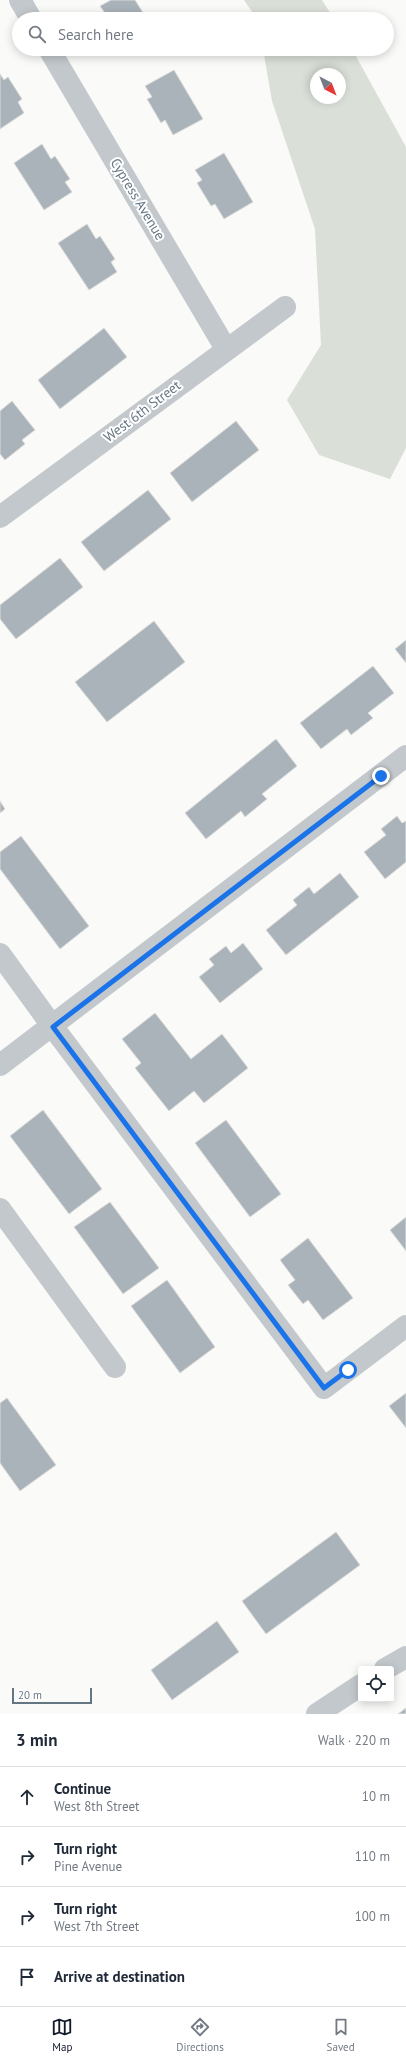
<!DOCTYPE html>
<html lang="en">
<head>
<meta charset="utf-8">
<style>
	body { margin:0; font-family:"PT Sans",sans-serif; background:#f2f2f3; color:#1f2937 }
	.controls { position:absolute; right:12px; bottom:12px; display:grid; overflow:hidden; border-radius:4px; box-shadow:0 2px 10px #0003 }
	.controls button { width:36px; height:36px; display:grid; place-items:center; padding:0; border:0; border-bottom:1px solid #e0e1e3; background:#fff; color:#1f2937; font:20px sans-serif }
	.compass { position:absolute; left:310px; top:68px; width:36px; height:36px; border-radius:50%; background:#fff; box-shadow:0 2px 10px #0003; rotate:138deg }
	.scale { position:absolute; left:12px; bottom:10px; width:80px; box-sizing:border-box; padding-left:4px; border:2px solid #657683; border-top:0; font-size:11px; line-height:14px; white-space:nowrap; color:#657683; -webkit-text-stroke:3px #fff; paint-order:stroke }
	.stop { position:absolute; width:12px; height:12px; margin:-9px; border:3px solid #1a73e8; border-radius:50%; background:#fff }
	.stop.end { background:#1a73e8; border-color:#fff; box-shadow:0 1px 4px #0008 }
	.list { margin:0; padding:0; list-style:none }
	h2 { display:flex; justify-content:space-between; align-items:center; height:52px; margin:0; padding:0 16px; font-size:17px }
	h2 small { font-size:13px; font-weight:400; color:#747a83 }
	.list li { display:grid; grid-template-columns:26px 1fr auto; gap:12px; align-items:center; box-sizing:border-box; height:60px; padding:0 16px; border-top:1px solid #e0e1e3 }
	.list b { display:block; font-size:15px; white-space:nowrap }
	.list p { margin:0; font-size:13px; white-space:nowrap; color:#747a83 }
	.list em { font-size:13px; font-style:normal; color:#747a83 }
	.icon { flex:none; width:22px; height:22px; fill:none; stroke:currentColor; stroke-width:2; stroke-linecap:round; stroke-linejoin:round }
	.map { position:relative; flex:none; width:406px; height:1714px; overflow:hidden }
	.search { position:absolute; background:#fff; box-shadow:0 2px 10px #0003; left:12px; right:12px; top:12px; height:44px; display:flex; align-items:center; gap:10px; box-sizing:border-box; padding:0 14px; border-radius:22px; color:#747a83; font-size:15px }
	.sheet { height:292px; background:#fff }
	nav { display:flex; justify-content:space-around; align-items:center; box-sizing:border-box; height:56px; border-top:1px solid #e0e1e3; background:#fff; font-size:11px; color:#747a83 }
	nav a { display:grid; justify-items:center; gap:2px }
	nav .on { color:#111827 }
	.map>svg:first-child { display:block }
	.green { fill:#dadfd7; fill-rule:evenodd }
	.building { fill:#aab3b9; stroke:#dcdcda }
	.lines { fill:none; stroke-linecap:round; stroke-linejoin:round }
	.minor { stroke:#c3c8cc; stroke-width:22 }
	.route { stroke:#1a73e8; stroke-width:5 }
	.labels { text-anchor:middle; stroke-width:4; stroke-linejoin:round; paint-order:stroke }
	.street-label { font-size:14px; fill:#657683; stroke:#fff }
</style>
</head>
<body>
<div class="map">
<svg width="406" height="1714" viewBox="0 0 406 1714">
	<rect width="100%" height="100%" fill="#fafaf8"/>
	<!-- green -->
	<path class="green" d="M244,0H322L334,19H257Z
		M263,49H352L406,147V448L390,479L319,455L287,400L321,345L315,229L272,101ZM316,74H340V98H316Z"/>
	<!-- building -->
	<path class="building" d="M111,0H135L147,19H103L107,16L100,6Z
		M125,49H140L129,55Z
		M174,70L203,119L173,135L165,120L161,123L147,99L152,97L145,86Z
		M0,74L4,80L8,77L22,99L18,102L24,113L0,129Z
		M42,144L51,159L55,156L70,179L65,182L72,192L44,210L14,163Z
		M224,153L253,202L224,219L215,204L211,206L197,183L202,180L195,170Z
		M87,224L96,239L100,236L115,259L111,262L117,272L89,290L58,243Z
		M104,328L127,357L60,409L38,380Z
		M12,401L35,430L22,440L25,444L5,460L0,454V411Z
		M236,421L259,450L192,502L170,473Z
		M148,490L171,519L104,571L81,542Z
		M60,558L83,587L16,639L0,619V605Z
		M154,621L185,662L107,722L75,682Z
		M406,640V663L395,649Z
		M373,666L394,693L368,713L373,718L351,735L347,729L321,749L300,723Z
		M276,739L297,766L262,794L267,799L245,817L241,811L206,839L185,813Z
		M0,801L5,809L0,813Z
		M397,816L402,823L406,821V862L385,879L364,852L386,835L381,829Z
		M21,836L89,926L60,949L0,869V852Z
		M340,873L359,897L286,955L266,930L297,905L293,900L309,887L314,894Z
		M243,943L263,969L220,1003L199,977L214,965L209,959L226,946L231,953Z
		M155,1013L191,1059L222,1034L248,1068L204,1103L194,1091L169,1111L135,1068L141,1063L122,1039Z
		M43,1110L102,1189L69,1214L10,1136Z
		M226,1120L281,1194L250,1217L195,1143Z
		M110,1202L159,1268L123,1294L74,1227Z
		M406,1217V1251L390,1230Z
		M308,1238L353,1298L323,1320L308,1300L303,1304L288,1285L295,1280L280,1260Z
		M167,1280L215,1347L180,1373L131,1306Z
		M406,1393V1428L389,1406Z
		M7,1398L56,1465L20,1491L0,1463V1403Z
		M336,1532L360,1565L266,1634L242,1601Z
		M217,1621L239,1652L172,1700L151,1670Z
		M406,1708V1714H398Z"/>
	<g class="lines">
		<!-- minor -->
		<path class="minor" d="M20,0L31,19
			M49,49L226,349
			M0,517L285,307
			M0,954L53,1027L324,1388L406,1326
			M0,1065L406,756
			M0,1209L115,1367
			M385,1669L406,1657
			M317,1714L361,1685"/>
	</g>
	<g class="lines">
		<!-- route -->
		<path class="route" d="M348,1370L324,1388L53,1027L381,776"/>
	</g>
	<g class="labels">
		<!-- street labels -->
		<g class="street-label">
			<text transform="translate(138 199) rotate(59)" y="5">Cypress Avenue</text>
			<text transform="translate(142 411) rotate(-37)" y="5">West 6th Street</text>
		</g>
	</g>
</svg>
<div class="controls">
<button><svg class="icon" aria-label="locate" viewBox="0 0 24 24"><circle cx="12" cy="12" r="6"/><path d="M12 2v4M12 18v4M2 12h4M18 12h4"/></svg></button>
</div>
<svg class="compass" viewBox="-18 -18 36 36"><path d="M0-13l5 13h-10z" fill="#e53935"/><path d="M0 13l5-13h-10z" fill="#747a83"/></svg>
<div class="scale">20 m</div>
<div class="stop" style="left:348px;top:1370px"></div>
<div class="stop end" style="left:381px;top:776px"></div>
<div class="search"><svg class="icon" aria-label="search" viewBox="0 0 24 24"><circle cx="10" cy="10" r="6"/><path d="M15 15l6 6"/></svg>Search here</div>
</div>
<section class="sheet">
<h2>3 min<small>Walk · 220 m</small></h2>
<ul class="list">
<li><svg class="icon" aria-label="ahead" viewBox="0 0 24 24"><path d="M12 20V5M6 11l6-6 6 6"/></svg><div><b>Continue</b><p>West 8th Street</p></div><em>10 m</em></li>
<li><svg class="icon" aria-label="right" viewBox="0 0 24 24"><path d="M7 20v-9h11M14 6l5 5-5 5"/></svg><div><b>Turn right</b><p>Pine Avenue</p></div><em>110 m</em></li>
<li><svg class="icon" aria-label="right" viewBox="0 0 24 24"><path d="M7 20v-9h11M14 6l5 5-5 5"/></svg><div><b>Turn right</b><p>West 7th Street</p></div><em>100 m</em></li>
<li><svg class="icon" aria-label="arrive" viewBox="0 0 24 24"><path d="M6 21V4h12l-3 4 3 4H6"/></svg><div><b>Arrive at destination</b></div></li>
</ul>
</section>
<nav>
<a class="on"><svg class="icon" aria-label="map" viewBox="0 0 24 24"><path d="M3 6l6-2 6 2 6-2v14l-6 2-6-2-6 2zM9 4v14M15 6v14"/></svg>Map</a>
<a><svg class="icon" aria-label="directions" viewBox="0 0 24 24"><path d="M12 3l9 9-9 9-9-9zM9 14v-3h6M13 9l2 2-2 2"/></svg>Directions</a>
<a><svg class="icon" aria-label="saved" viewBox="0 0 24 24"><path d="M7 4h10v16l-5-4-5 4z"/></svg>Saved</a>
</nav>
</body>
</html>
